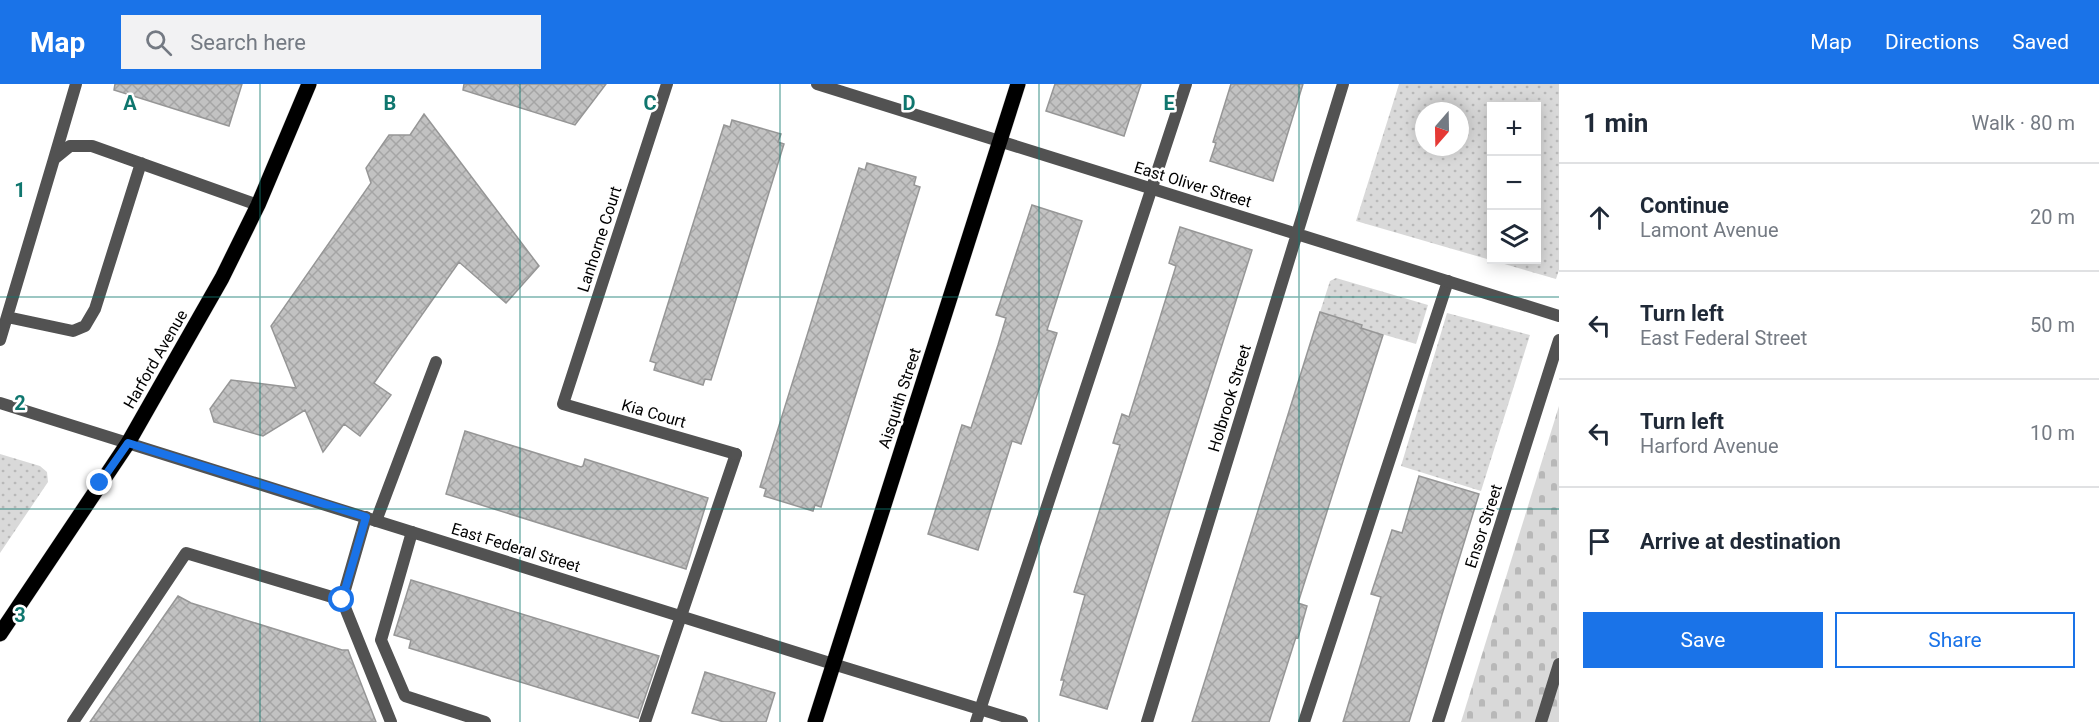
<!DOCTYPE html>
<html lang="en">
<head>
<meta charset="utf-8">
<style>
	body { margin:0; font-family:Roboto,sans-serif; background:#f2f2f3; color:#1f2937 }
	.controls { position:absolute; right:18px; top:18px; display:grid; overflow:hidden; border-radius:0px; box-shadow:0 3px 15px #0003 }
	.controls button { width:54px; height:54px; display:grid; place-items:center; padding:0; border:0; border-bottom:2px solid #e0e1e3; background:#fff; color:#1f2937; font:30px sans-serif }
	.compass { position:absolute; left:1415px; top:18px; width:54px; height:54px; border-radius:50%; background:#fff; box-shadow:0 3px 15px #0003; rotate:200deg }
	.stop { position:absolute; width:18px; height:18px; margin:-14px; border:4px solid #1a73e8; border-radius:50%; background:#fff }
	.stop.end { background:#1a73e8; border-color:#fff; box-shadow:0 2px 6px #0008 }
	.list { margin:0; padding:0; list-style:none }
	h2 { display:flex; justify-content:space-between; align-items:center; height:78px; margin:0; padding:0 24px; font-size:26px }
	h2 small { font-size:20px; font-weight:400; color:#747a83 }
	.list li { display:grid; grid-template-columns:39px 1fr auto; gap:18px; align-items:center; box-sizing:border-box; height:108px; padding:0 24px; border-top:2px solid #e0e1e3 }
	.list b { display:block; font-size:22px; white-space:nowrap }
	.list p { margin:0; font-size:20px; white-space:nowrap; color:#747a83 }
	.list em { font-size:20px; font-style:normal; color:#747a83 }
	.actions { display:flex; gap:12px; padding:18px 24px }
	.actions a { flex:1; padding:14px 0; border:2px solid #1a73e8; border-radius:0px; text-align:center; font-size:21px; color:#1a73e8 }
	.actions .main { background:#1a73e8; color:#fff }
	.icon { flex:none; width:33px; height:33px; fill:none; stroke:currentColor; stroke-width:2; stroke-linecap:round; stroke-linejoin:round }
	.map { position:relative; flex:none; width:1559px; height:638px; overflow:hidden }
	header { display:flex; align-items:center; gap:36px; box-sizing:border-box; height:84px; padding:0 30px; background:#1a73e8; color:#fff }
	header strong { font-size:28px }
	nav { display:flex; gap:33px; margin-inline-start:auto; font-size:21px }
	.search { width:420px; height:54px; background:#f2f2f3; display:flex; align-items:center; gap:15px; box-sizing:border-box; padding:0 21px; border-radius:0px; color:#747a83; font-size:22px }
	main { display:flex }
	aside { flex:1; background:#fff }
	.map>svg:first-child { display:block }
	.grass { fill:url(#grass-dots); fill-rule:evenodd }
	.cemetery { fill:url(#cemetery-stones) }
	.building { fill:url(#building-cross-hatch); stroke:#969696; stroke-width:1.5 }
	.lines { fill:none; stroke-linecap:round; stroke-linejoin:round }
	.primary-casing { stroke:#dbdbdb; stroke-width:16 }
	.service { stroke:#525252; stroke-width:12 }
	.minor { stroke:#525252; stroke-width:12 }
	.tertiary { stroke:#525252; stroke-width:12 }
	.primary { stroke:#000; stroke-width:15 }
	.route { stroke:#1a73e8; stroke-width:8 }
	.grid { fill:none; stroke:#0f766e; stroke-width:1.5; stroke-opacity:0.55 }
	.labels { text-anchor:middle; stroke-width:5; stroke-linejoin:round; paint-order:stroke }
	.street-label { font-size:16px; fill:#000; stroke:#fff }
	.grid-label { font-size:20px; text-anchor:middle; font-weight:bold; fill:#0f766e; stroke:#fff; stroke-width:5; stroke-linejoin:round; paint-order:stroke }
</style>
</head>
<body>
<header>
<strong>Map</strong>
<div class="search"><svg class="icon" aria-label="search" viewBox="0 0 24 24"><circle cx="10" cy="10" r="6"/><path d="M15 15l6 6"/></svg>Search here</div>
<nav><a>Map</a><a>Directions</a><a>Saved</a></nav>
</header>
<main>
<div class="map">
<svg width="1559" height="638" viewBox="0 0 1559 638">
	<defs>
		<pattern id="grass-dots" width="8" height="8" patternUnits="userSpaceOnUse" patternTransform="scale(1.5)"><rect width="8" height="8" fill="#d9d9d9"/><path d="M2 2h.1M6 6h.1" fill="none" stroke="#b8b8b8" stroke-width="1.8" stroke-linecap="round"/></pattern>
		<pattern id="cemetery-stones" width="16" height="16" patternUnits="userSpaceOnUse" patternTransform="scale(1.5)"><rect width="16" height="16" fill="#d9d9d9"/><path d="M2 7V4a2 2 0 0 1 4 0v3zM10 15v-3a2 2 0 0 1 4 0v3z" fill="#b8b8b8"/></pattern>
		<pattern id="building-cross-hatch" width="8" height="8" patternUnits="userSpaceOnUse" patternTransform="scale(1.5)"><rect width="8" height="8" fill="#c2c2c2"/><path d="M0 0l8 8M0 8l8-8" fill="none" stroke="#a5a5a5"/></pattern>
	</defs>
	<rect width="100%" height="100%" fill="#fff"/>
	<!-- grass -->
	<path class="grass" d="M1399,0H1559V186L1556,195L1356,137ZM1536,22V176H1492V22ZM1424,27H1460V63H1424Z
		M1336,194L1428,221L1416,260L1361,244L1362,241L1320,228L1330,197Z
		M1447,229L1530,251L1481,407L1401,382Z
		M0,370L40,382L47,388L48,398L0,469Z"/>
	<!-- cemetery -->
	<path class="cemetery" d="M1559,322V638H1461Z"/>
	<!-- building -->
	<path class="building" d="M115,0H242L229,42L114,6Z
		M464,0H606L575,41L463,6Z
		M1055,0H1141L1124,52L1046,27Z
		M1231,0H1303L1273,97L1210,77L1216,59L1213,58Z
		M424,30L539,182L506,219L459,178L374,299L391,311L360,352L344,340L323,368L305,326L263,352L214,338L210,325L231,296L296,304L271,242L371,99L366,84L389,51H410Z
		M732,36L781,50L778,58L784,60L711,296L705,295L703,301L654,286L656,279L650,277L724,41L730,43Z
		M867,79L916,93L914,101L920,103L821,423L815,421L813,427L764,412L766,405L760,403L859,84L865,86Z
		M1032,121L1082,137L1047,246L1057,249L1039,305L1021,360L1012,357L978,466L928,450L962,341L971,344L998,261L1006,234L996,231Z
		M1180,143L1252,166L1107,625L1060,611L1064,596H1061L1085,511L1074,508L1120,361L1113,359L1122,330L1129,333L1158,240L1176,182L1169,179Z
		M1320,228L1362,241L1361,244L1383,251L1298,519L1307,522L1298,554L1296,553L1269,638H1192Z
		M465,347L581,383L583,382L585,375L708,414L686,485L446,410Z
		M1419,392L1479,410L1409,638H1343L1381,513L1371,510L1392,446L1402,449Z
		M411,496L659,572L638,634L409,564L411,556L394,551Z
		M178,512L191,519L342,566H348L376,638H90Z
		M705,588L775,609L766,638H724L692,629Z"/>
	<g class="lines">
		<!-- primary casing -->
		<g class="primary-casing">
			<path id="primary" d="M0,550L128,359L222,194L258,121L309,0
				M815,638L1018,0"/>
		</g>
		<!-- service -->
		<path class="service" d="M54,75L76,0
			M7,233L73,247L85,242L95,225L141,79
			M0,256L54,75L70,62H92L258,121
			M366,433L342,516L391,638
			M376,437L436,278
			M412,448L381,556L405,612L485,638
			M73,638L186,469L342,516
			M645,638L736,370
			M976,638L1186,0
			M1304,638L1448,197
			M1541,638L1559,580"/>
		<!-- minor -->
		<path class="minor" d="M667,0L563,320L736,370
			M817,0L1559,232
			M833,580L1022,638
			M1147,638L1343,0
			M1438,638L1559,256"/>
		<!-- tertiary -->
		<path class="tertiary" d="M0,319L833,580"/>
		<!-- primary -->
		<use href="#primary" class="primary"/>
	</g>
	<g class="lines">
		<!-- route -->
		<path class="route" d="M100,399L128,359L366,433L342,516"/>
	</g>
	<!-- grid -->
	<path class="grid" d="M260,0V638M520,0V638M780,0V638M1039,0V638M1299,0V638M0,213H1559M0,425H1559"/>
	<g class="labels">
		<!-- street labels -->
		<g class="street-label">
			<text transform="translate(1193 100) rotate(17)" y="6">East Oliver Street</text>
			<text transform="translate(599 155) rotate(-72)" y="6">Lanhorne Court</text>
			<text transform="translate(155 275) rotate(-60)" y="6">Harford Avenue</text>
			<text transform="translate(899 314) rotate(-72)" y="6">Aisquith Street</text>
			<text transform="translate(1229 314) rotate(-73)" y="6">Holbrook Street</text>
			<text transform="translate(654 329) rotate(16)" y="6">Kia Court</text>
			<text transform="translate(1483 442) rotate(-72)" y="6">Ensor Street</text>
			<text transform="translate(516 463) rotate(17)" y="6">East Federal Street</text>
		</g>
	</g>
	<g class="grid-label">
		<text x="130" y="26">A</text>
		<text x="390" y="26">B</text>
		<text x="650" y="26">C</text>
		<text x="909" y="26">D</text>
		<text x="1169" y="26">E</text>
		<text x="20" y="113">1</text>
		<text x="20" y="326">2</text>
		<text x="20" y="538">3</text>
	</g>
</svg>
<div class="controls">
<button>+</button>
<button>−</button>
<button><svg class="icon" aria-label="layers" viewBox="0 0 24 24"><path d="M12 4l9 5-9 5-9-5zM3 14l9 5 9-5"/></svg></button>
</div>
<svg class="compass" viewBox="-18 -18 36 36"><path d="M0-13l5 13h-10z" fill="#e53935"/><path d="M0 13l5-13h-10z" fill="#747a83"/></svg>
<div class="stop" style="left:342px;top:516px"></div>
<div class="stop end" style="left:100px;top:399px"></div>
</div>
<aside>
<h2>1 min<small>Walk · 80 m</small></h2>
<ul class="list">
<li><svg class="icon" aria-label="ahead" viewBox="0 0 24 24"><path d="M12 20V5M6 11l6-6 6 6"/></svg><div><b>Continue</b><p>Lamont Avenue</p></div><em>20 m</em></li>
<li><svg class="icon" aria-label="left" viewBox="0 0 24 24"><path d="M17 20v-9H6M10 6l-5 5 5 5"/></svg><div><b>Turn left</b><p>East Federal Street</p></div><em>50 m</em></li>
<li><svg class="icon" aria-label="left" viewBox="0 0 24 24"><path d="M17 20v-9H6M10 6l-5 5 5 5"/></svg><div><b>Turn left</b><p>Harford Avenue</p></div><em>10 m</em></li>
<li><svg class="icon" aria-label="arrive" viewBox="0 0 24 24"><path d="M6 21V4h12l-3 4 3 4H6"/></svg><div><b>Arrive at destination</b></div></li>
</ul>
<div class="actions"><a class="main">Save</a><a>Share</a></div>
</aside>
</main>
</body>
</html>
